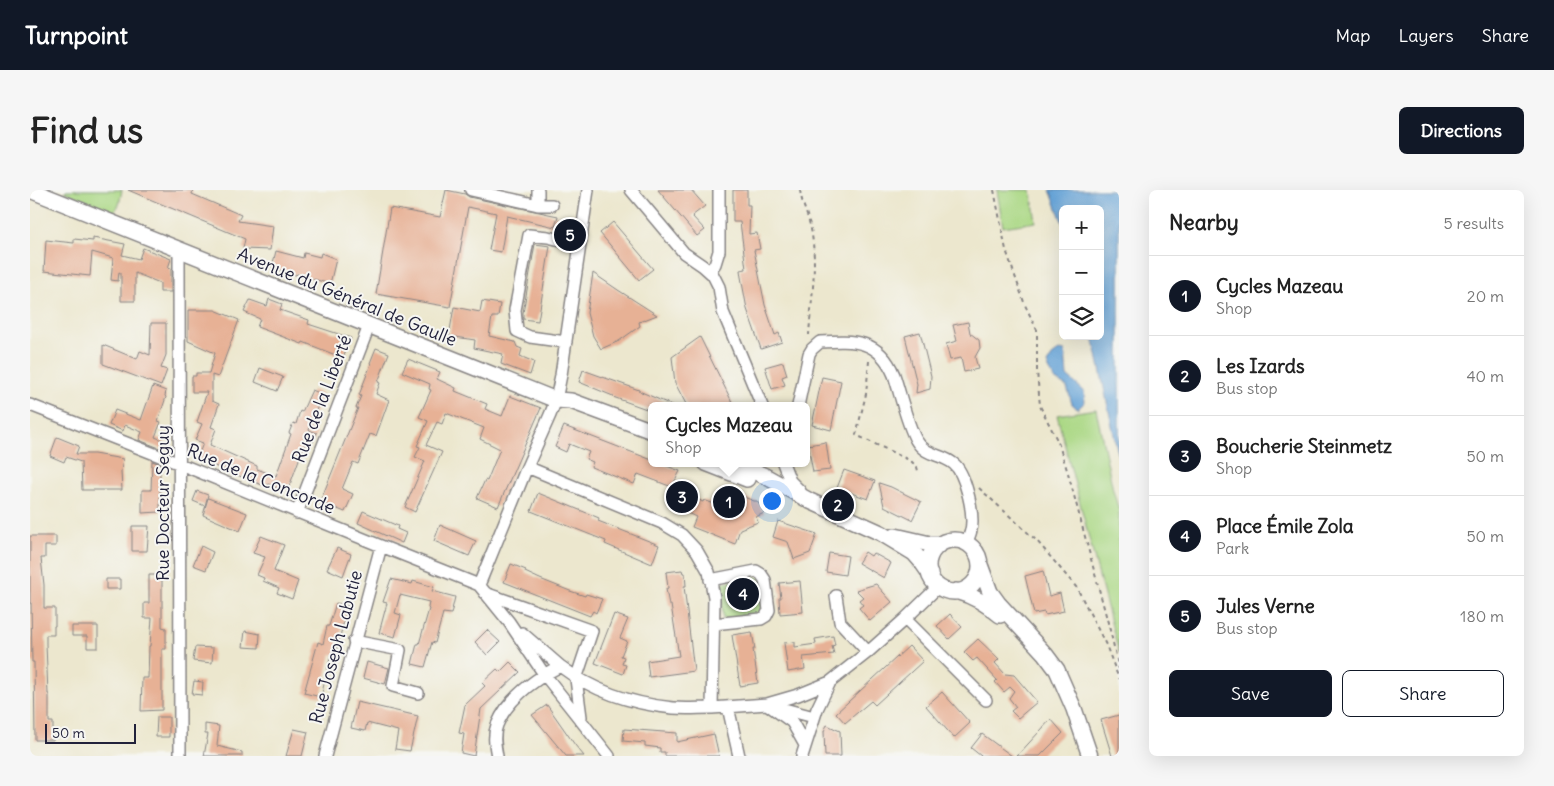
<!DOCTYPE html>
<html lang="en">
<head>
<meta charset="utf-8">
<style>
	body { margin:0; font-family:Delius,sans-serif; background:#f6f6f6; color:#222 }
	.controls { position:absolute; right:15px; top:15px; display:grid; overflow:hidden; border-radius:8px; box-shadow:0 5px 20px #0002 }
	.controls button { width:45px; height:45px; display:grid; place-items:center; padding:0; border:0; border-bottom:1px solid #e0e0e0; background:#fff; color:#222; font:25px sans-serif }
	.scale { position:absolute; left:15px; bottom:12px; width:91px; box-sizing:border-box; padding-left:5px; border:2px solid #22223b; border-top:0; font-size:14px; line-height:18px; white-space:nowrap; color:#22223b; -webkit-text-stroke:4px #f6f6f2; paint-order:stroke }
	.you { position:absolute; left:741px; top:310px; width:18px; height:18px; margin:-12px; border:4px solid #fff; border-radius:50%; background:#1a73e8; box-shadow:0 0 0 8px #1a73e833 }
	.badge { display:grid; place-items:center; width:32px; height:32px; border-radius:50%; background:#111827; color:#fff; font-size:16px; font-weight:700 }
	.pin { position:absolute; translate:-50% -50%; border:2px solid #fff; box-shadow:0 1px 5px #0006 }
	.popup { position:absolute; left:618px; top:212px; width:162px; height:65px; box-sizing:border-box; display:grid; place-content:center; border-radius:8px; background:#fff; filter:drop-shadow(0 1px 4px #0005); font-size:16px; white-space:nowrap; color:#767676 }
	.popup b { font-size:19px; color:#222 }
	.popup::after { content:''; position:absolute; left:50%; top:100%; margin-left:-10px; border:10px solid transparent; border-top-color:#fff }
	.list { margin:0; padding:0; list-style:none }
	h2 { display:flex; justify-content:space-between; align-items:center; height:65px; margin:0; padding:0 20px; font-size:21px }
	h2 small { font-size:16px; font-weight:400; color:#767676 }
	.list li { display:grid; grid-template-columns:32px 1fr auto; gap:15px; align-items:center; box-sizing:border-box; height:80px; padding:0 20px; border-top:1px solid #e0e0e0 }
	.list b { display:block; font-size:19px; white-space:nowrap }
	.list p { margin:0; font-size:16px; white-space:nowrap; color:#767676 }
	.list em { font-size:16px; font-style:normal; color:#767676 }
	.actions { display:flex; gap:10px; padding:15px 20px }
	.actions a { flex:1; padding:11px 0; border:1px solid #111827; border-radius:8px; text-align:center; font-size:18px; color:#111827 }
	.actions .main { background:#111827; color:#fff }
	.icon { flex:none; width:28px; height:28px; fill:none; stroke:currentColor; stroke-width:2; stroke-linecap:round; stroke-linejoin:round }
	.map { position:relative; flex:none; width:1089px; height:566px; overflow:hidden; border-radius:8px }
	header { display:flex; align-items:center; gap:30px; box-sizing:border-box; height:70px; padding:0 25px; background:#111827; color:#fff }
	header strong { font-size:24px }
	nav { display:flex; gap:28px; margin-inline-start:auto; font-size:18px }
	.intro { display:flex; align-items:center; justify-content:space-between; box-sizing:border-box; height:120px; padding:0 30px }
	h1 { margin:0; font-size:35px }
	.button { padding:12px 22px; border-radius:8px; background:#111827; color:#fff; font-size:18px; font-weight:700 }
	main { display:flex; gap:30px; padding:0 30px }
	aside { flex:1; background:#fff; border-radius:8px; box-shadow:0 5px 20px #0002 }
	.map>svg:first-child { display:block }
	.green { fill:#abd885; stroke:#667d60 }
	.water { fill:#63a1d5; stroke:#426288 }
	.building { fill:#e7b195 }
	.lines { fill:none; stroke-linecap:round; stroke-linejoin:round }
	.minor-casing { stroke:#878484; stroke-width:14 }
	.major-casing { stroke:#878484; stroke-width:18 }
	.path { stroke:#878484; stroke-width:2; stroke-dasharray:4 4; stroke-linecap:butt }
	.minor { stroke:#fff; stroke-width:11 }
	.major { stroke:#fff; stroke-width:15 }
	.labels { text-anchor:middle; stroke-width:4; stroke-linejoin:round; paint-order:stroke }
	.street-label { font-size:18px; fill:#22223b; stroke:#f6f6f2 }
</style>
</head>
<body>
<header>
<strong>Turnpoint</strong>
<nav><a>Map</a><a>Layers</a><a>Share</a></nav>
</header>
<div class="intro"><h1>Find us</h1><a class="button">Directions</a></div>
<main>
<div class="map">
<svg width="1089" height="566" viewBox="0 0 1089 566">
	<rect width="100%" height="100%" fill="#f6f6f2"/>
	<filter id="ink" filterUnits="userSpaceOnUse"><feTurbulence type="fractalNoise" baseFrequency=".02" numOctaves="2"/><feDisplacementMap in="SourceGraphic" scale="10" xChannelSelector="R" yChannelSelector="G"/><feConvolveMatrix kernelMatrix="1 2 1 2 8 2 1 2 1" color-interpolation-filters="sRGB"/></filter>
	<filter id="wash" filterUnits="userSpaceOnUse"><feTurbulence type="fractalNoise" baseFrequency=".0096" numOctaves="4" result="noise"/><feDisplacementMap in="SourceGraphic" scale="20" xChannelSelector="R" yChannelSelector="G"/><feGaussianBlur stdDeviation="1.12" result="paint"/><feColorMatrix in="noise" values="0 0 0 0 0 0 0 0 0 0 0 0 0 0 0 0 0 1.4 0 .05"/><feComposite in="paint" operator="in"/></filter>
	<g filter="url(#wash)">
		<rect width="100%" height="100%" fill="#ece7ce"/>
		<!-- green -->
		<path class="green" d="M36,0H92L89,15L84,22L35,2Z
			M967,0H1001L1006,32L973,37Z
			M1066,219L1083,300L1089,321V463L1027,225Z
			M722,387H728L732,393L734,420L728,425L693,429L691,393Z"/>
		<!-- water -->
		<path class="water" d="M1020,0H1087L1089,11V269L1063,146H1070V19H1033V34Z
			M1030,160L1035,161L1037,186L1054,201L1055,212L1048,219L1042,214L1037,197L1024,189L1017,174L1022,166Z"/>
		<g id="blocks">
			<!-- building -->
			<path class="building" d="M98,0H163L162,4L211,25L208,31L243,36L240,60L213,59L215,49Z
				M416,0L435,4L439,7L528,26L525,37L477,26L471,62L459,60L466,23L438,17L420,117L346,104L360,18L410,27Z
				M628,0H661L675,16L662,26L675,40L667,46Z
				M703,0H717V15H720L719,44L727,43L730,59L724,60L735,115L745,145L749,143L752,152L731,159L717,119L711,87L710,80L716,79L710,32H703Z
				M583,32L623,79L609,90L570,43Z
				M63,48L95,54L92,65L109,69L113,58L141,69L138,78L141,79V102H130V93L105,83V111H91V83L89,82L88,91L81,90L83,68L62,62L60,86L14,81L16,50L44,53V49L63,51Z
				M505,54L520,56L508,131L493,129V123Z
				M246,61L273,68L274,63L290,67L291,63L306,69L300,94L267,84L266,85L249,80L250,79L242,77Z
				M563,83L588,100L627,125L609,132L610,136L589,151L571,159L563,146L557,123Z
				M239,109L252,114L250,120L279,130L278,134L321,148L313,168L273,152L272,154L227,137L230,129L214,122L220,110L237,116Z
				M452,111L470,114L468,127H462L459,146L485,152L487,157L492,159L490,166L504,172L500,185L471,174L473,164L444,158L445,150L419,146L424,117L450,122Z
				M158,120H185L209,130L188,187L182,185V211L189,214L181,237L186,239L180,255L227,276V279L246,286L261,244L259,243L263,233L266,234L270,221L272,222L282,200L292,204L279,240L287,243L283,252L276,250L258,300L251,297L250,299L238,294L237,297L167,269L173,253L165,250L172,234L167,232L177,202H162V186H166V183H179L185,163L158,151Z
				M938,132L940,143L949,150L950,158L945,167L948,179L934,182L931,168L920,170L916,154L927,151L923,135Z
				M121,133H136V165L131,178L137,180L131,196L73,174V155L107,169L110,161L120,165Z
				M890,142L901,186L900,199L886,203L887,194L875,146Z
				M670,147L704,216H657L645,193L642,167Z
				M346,158L359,163L348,192L350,193L346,204L359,210L346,246L340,244L328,274L323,272L312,299L323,304L315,322L290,312L328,218H326L331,206L329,205L341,174L340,173Z
				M378,169L410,182L407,189L426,198L425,201L457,214L455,219L472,226L480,206L511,218L468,317L447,308L455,290L457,291L470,259L450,249L454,238L416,223L412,234L407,232L396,255L412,262L385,322L375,317L395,271L385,267L390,257L387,256L398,231L389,227L401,200L399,199L400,194L372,182Z
				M753,172L757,185L752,187L755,195L742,199L735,177Z
				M230,178L253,187L247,201L225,192Z
				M553,180L609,200V201L644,216H622V221L583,207V206L549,192Z
				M792,187L811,191L801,240L782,235Z
				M123,196L136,201L135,206L136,207L128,231L131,232L125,247L135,251L132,259L109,250L112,242L95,235L93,241L79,235L85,220L111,230Z
				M534,236L622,270V273H629L650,281L642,297L608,284L604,294L561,277L563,272L556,269L559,262L539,254L536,262L525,257Z
				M27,247L49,256L46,264H64L93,269L91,281L92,300H52L51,272L36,267L34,272L20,266Z
				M796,252L800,280L783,282L778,255Z
				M122,271L130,274V322L112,323V300H121Z
				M814,280L845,291L838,309L807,298Z
				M849,293L861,297L891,312L882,330L854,316Z
				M643,297L673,312L674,310L692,317L699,301L724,311H727L734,323L726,327L728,332L710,339L705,354L662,337L666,327L636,313Z
				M167,301L178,305L175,316L163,311Z
				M508,303L569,328L568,331L629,355L622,374L575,354L576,351L501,321Z
				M178,308L217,323L210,341L173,325Z
				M333,321L368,336L367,339L376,343L372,353L328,333Z
				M748,331L787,344L780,363L764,369L758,352L743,347Z
				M410,335L446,351L439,366L404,351Z
				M102,336H119L117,361H102Z
				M0,346H26V356H15V368H11L14,395V418H25V436H24V445H16V454L18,504H19V532H23V550H5L4,472H2L1,413H0Z
				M231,346L254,355L244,381L268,391L262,409L247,403L249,398L233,391L234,388L227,385L235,367L223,363Z
				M171,356L183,362L176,380L163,375Z
				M307,358L321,364L313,386L297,379Z
				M835,362L841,366L843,363L861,373L854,388L828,373Z
				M799,363L818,366L815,385L796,382Z
				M481,374L496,380L495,382L510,389L540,401L555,406L556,404L572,409L566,423L563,421L560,426L474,392Z
				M652,380L653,383H655L656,396H654L664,481L619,487L617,471L649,466L641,415H639L636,399L638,398L636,382Z
				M1013,381L1019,406L1030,403L1034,421L1015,425L1014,422L1004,424L995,386Z
				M119,385H132V437L136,438V459H132V520L111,521L112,488H118L119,456H120L122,428H114V413H119Z
				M76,389H90V399H76Z
				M361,389L382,394L383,391L404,397L402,401L425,407L421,424L413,423L405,453L402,452L395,477L382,474L387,454H389L399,419L398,418L399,412L370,405L365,423L371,425L365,447L349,443L357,413L353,412Z
				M770,391L773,422L750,424L749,408H751L749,393Z
				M846,394L862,412L840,431L829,418L833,415L829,410L833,407L826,400Z
				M306,413L318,416L305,465L301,464L291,507L274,503L288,452L293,454L297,436H299Z
				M584,424L598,429L590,448L597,451L591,466L594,467L592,474L596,475L593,484L565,473Z
				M920,424L932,437L919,449L907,436Z
				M42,436H68V458H57V446H42Z
				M457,440L470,452L457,465L445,452Z
				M215,441L230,444L229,458L213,457Z
				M722,442L725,459H723L728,493L710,496L702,445Z
				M803,446L805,455L802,456L804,464L773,467L775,479L758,482L754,453L765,452V457L786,454L785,449Z
				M948,449L969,469L965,473L975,484L984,485L1007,512L988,528L981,521L986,517L979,508L984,501L980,497L974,502L965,492L967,490L947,468L943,471L934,462Z
				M879,456L893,471L845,515L841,511L815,533L806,523Z
				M165,457L183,458L182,473L163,471Z
				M337,472L359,478L355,494L333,488Z
				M480,472L490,482L451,519L444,566L431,563L434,544L429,543L435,515L455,496L452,493L467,479L470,482Z
				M164,491L173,492L172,505L162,504Z
				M912,502L940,533L924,548L896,516Z
				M327,512L388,526L380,561L365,559L368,541L337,533L335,541L321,538Z
				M517,515L545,555L554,566H536L502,525Z
				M1089,525V566H1082L1071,530Z
				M127,527H139V547H126Z
				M1021,529L1033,543L1010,566H987Z
				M175,534L189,536L187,556L212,562V566H174L178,544H175Z
				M797,535L810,541L811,566H795L794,541Z
				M264,539L278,542L272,566H256Z
				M594,539L647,543V552L684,544L689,566H635V562H630V558L615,556V553L593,551Z
				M952,544L982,566H951L941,558Z"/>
		</g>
	</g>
	<g filter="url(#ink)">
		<use href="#blocks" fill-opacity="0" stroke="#878484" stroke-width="1"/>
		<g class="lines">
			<!-- minor casing -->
			<g class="minor-casing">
				<path id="minor" d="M441,0L508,15V0
					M601,0L654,63L673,76L683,85L689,97L693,122L732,216
					M508,15H522
					M680,81L685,74L689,61V0
					M536,152L500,147L487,141L485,120L499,45L518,47L550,55
					M0,215L150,274L351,356L449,395L479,432L514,484L579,566
					M768,216L779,164L782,159L790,152C824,150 849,149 864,185C870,203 877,234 886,250C896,267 911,263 924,274C935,283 942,317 942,331C942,339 940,346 936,353
					M753,273L760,291L770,301
					M497,277L632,333L652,345L667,361L679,382L684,407L682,518L737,514L768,505L800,492L838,462L875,429L909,396
					M267,323L339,136
					M680,390L726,381L731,384L735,390L739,420L736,426L731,429L683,434
					M449,395L497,277L520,225L526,210L531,185L558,0
					M455,403L562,441L546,489L551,527
					M806,406L810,432L838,462
					M875,429L956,510
					M492,443L530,476
					M324,451L370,460L363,496L388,503
					M737,514L762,532L775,555
					M743,516L784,527
					M698,517L709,566
					M150,566L149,67L151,61
					M295,566L351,356
					M467,566C465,556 463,545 467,535C478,508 505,489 530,476C563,501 602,514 643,518C656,519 669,518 682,518
					M772,566L787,519L800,492"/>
			</g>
			<!-- major casing -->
			<g class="major-casing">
				<path id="major" d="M0,0L526,210L541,211L622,241
					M676,273L717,289
					M705,273L735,286L780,311L851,343L884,363L891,371L900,384
					M865,346L900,354H910
					M898 376a26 26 0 1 1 52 0a26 26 0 1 1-52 0Z
					M950,375L960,402L968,413L1015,464L1027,480L1044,519L1060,566
					M926,401C944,406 956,414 970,425"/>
			</g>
			<!-- path -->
			<path class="path" d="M770,0C772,16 780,29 782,45C787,78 781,112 779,145
				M964,0L976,60L995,115L1007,140V181L1010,216L1028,252L1038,283L1081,444L1089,479
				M839,171L836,204L826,245L881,271L887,277L888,281
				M949,298L1007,351L1047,398L1076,455L1089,489"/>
			<!-- minor -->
			<use href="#minor" class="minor"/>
			<!-- major -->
			<use href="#major" class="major"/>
		</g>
	</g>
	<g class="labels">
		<!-- street labels -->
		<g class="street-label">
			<text transform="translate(317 107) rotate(22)" y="6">Avenue du Général de Gaulle</text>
			<text transform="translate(292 209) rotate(-69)" y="6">Rue de la Liberté</text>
			<text transform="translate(231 289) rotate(22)" y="6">Rue de la Concorde</text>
			<text transform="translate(133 313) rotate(-90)" y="6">Rue Docteur Seguy</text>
			<text transform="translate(306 457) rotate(-75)" y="6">Rue Joseph Labutie</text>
		</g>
	</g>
</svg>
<div class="controls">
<button>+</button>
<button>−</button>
<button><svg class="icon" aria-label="layers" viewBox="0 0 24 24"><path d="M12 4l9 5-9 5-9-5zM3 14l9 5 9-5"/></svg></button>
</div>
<div class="scale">50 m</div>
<div class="you"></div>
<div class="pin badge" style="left:699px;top:312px">1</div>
<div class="popup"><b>Cycles Mazeau</b>Shop</div>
<div class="pin badge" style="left:808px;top:315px">2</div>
<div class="pin badge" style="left:652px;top:307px">3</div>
<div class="pin badge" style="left:713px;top:404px">4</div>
<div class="pin badge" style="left:540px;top:45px">5</div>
</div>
<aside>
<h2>Nearby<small>5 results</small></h2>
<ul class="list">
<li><span class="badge">1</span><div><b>Cycles Mazeau</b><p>Shop</p></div><em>20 m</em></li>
<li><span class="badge">2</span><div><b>Les Izards</b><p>Bus stop</p></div><em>40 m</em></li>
<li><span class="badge">3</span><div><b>Boucherie Steinmetz</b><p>Shop</p></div><em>50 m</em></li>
<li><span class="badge">4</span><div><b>Place Émile Zola</b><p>Park</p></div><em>50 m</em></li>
<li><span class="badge">5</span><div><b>Jules Verne</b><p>Bus stop</p></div><em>180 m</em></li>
</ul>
<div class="actions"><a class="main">Save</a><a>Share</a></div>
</aside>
</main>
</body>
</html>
